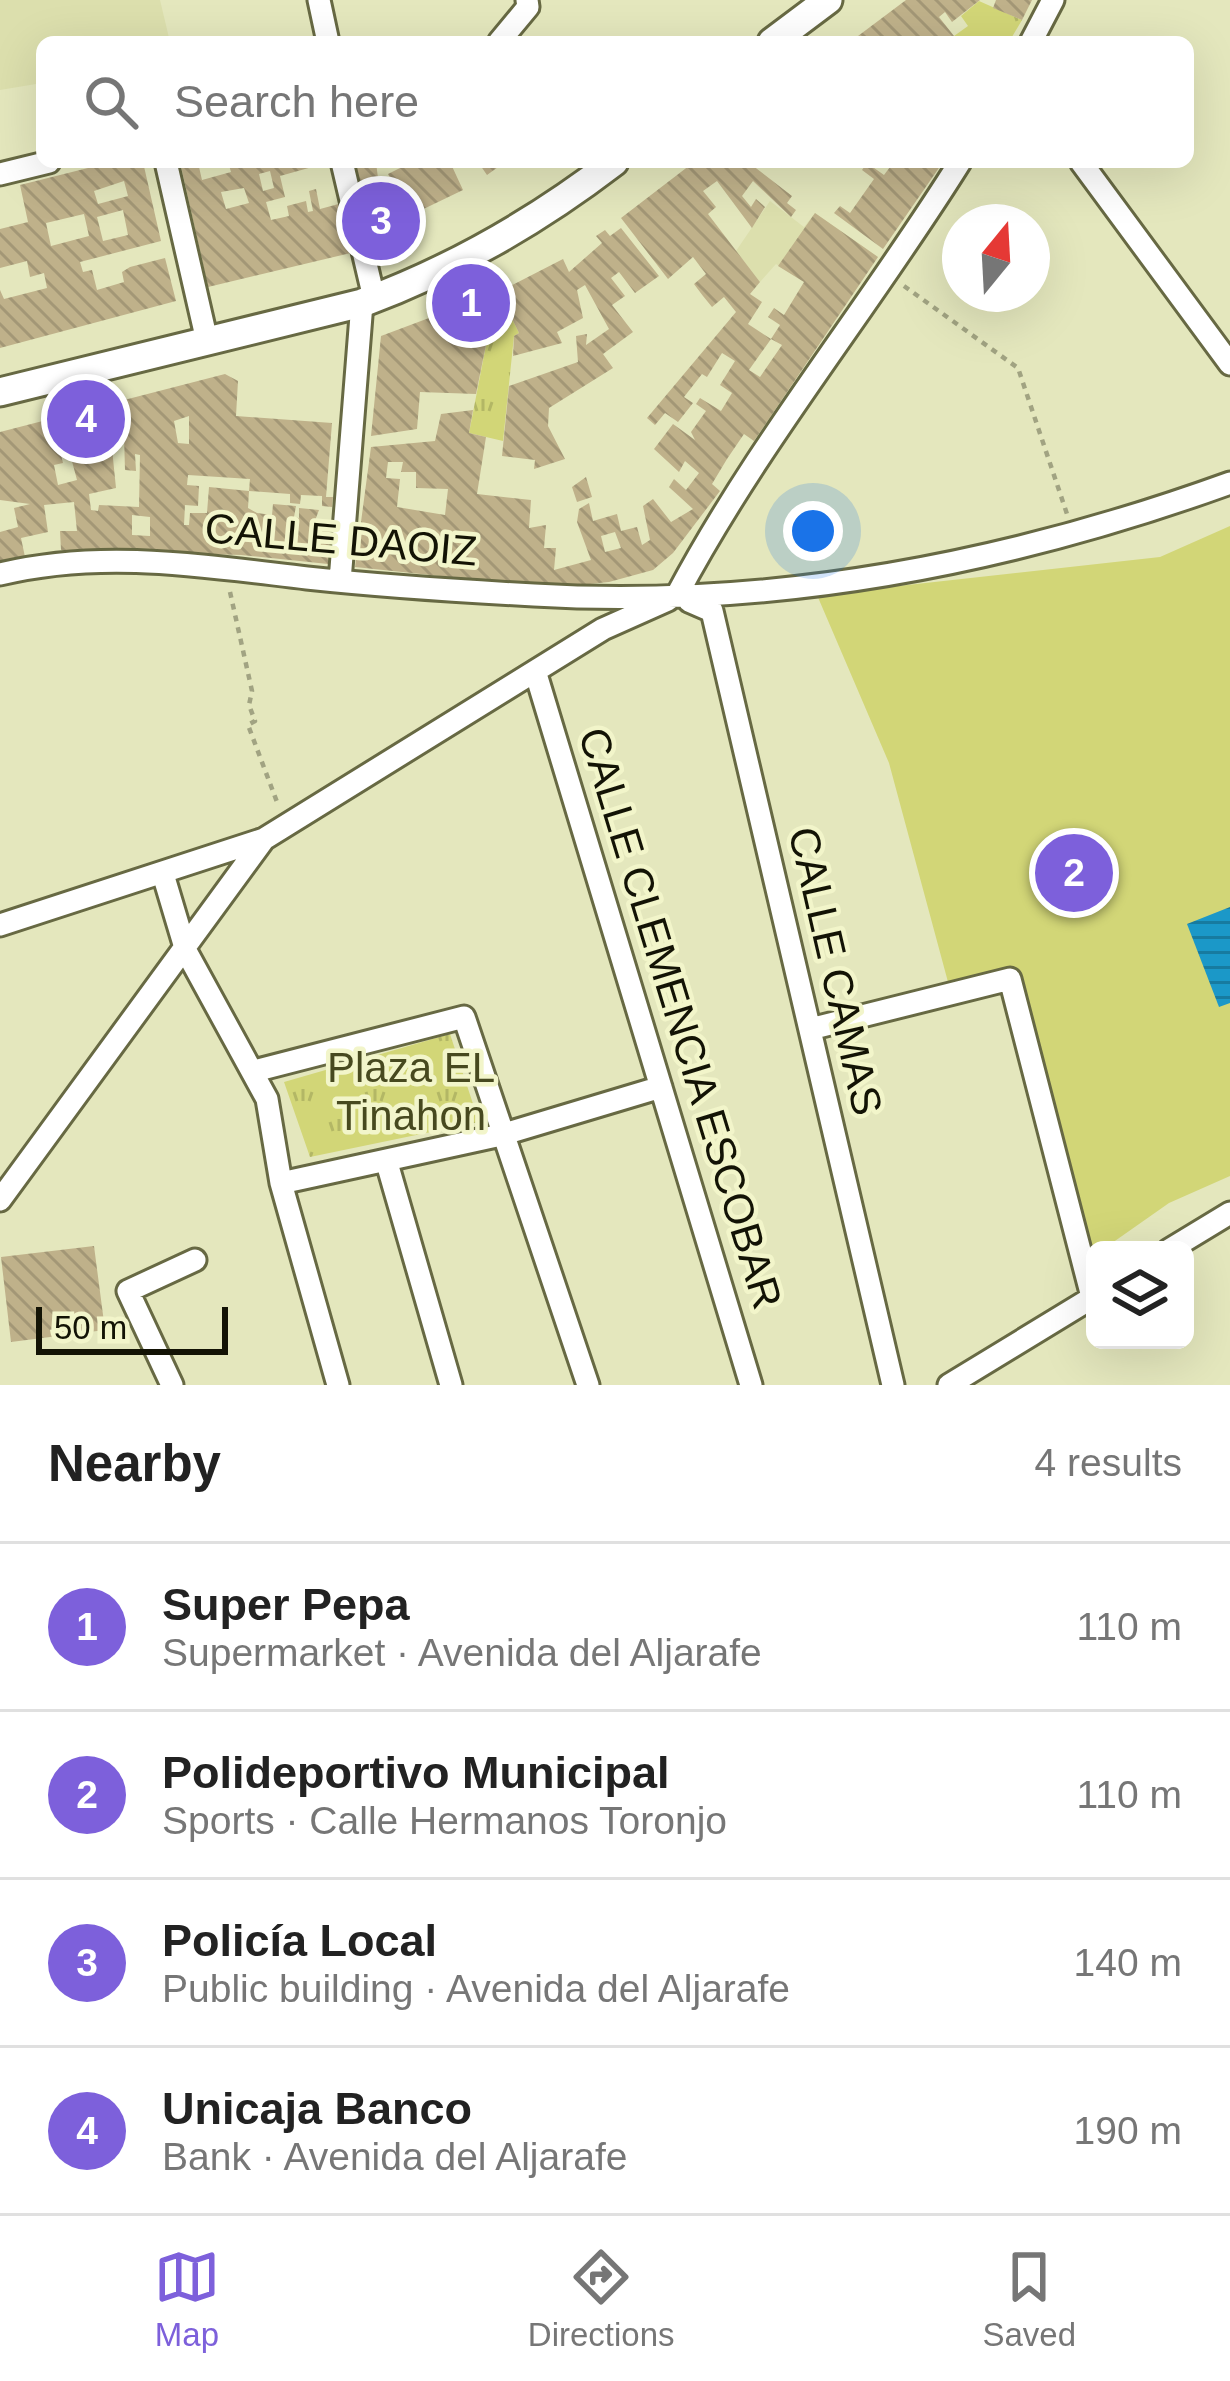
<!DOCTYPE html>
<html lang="en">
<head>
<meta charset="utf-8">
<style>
	body { margin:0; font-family:Arial,sans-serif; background:#f6f6f6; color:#222 }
	.controls { position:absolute; right:36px; bottom:36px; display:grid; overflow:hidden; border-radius:18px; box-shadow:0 12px 48px #0002 }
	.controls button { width:108px; height:108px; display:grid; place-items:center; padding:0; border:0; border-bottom:3px solid #e0e0e0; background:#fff; color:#222; font:60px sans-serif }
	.compass { position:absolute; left:942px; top:204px; width:108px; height:108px; border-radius:50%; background:#fff; box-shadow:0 12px 48px #0002; rotate:18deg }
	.scale { position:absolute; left:36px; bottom:30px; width:192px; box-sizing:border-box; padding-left:12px; border:6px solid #131305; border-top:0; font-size:33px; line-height:42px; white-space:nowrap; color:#131305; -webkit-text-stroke:9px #f2f5ca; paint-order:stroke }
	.you { position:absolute; left:813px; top:531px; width:42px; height:42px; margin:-30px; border:9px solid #fff; border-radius:50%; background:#1a73e8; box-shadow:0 0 0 18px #1a73e833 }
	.badge { display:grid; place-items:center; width:78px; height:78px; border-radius:50%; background:#7d60db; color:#fff; font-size:39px; font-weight:700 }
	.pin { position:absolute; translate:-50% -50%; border:6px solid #fff; box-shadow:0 3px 12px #0006 }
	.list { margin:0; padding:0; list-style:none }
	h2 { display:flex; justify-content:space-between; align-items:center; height:156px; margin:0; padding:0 48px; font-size:51px }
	h2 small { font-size:39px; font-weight:400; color:#767676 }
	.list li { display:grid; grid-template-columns:78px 1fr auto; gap:36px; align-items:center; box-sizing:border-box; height:168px; padding:0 48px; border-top:3px solid #e0e0e0 }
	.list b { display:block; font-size:45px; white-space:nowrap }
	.list p { margin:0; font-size:39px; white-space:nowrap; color:#767676 }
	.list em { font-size:39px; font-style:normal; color:#767676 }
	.icon { flex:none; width:66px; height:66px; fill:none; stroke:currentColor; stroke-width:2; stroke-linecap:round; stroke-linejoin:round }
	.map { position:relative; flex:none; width:1230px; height:1385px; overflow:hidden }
	.search { position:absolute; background:#fff; box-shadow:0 12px 48px #0002; left:36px; right:36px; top:36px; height:132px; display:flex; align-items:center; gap:30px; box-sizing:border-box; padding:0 42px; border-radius:18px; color:#767676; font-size:45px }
	.sheet { height:828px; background:#fff }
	nav { display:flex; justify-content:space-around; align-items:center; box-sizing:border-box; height:168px; border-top:3px solid #e0e0e0; background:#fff; font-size:33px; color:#767676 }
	nav a { display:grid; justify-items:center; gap:6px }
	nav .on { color:#7d60db }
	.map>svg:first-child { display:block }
	.built { fill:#dcdfad }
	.grass { fill:url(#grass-tufts) }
	.pitch { fill:#d2d677 }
	.water { fill:url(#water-rules) }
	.building { fill:url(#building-back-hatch); fill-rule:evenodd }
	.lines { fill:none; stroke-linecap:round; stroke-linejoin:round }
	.street-casing { stroke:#676943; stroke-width:27 }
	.secondary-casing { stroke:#676943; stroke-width:33 }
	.path { stroke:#a1a382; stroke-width:4.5; stroke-dasharray:6 6; stroke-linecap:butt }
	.street { stroke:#fff; stroke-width:21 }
	.secondary { stroke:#fff; stroke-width:27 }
	.labels { text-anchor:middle; stroke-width:9; stroke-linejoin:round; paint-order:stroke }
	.street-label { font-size:42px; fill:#131305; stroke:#f2f5ca }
	.park-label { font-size:42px; fill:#47491f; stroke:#f2f5ca }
</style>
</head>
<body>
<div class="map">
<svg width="1230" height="1385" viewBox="0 0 1230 1385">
	<defs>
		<pattern id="grass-tufts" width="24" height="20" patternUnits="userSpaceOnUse" patternTransform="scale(3)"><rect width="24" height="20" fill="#d2d677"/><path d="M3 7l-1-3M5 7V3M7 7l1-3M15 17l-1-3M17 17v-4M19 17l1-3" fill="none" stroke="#b3b765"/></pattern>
		<pattern id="water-rules" width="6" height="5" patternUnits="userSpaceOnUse" patternTransform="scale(3)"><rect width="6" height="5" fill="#1b98c8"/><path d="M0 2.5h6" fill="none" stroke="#177ba0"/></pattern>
		<pattern id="building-back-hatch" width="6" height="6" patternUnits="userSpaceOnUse" patternTransform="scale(3)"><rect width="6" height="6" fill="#bfb18a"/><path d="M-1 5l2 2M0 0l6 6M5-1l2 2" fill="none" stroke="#a39776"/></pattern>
	</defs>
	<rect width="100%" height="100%" fill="#e4e7bd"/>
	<!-- built -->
	<path class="built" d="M0,0H160L170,42H42V83L0,90Z
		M770,201L804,227L815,213L878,257L843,307L776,264L760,282L736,251Z"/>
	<!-- grass -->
	<path class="grass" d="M979,1L1022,20L1009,42L954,36L968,26L961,16Z
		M499,292L519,333L514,336L503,441L469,433L488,335L483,323L493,318L485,297Z
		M450,1034L479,1122L310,1157L284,1082Z"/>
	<!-- pitch -->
	<path class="pitch" d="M1230,526V1176L1169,1203L1075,1269L1003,993L948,982L889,763L817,595L1160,557Z"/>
	<!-- water -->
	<path class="water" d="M1230,907V1003L1219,1007L1187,924Z"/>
	<!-- building -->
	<path class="building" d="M906,0H980L952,22L945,12L939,17L954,36L947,42H850Z
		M996,0H1032L1022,20L993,8Z
		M112,162H143L161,241L80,262L83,272L92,270L97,290L124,282L122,272L130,267L165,258L176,301L0,348V290L4,299L47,288L44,273L30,277L27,261L0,268V229L28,222L20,185ZM124,181L128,196L98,204L94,191ZM123,210L128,235L103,241L97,217ZM84,214L89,236L51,246L46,223Z
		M180,162H213L199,167L202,180L231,172L228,162H330L280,176L285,197L266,202L271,220L289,216L287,206L306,201L308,212L313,211L309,191L316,189L320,209L346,202L359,251L208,287ZM270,171L274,188L263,191L259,174ZM244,188L249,203L226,209L221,192Z
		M349,162H376L382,211L387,210L394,239L369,247Z
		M412,162H450L463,190L409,216L388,174Z
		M478,162H505L487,175Z
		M694,162H748L792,196L787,203L796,210L791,217L753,181L742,196L751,207L756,199L765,207L752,228L717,181L703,191L716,207L708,214L760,282L750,294L762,302L748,324L771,339L749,370L760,377L782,345L771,339L780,325L768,317L774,308L784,315L804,282L778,266L815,213L878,257L754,441L744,434L727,459L712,484L720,491L673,553L653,570L609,582L552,588L355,567L371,447L435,441L441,414L473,410L469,433L486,437L477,494L531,500L529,528L546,525L544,548H556L554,570L591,560L577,522L579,509L589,503L593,521L617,514L621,531L637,527L642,545L650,540L643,506L653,499L671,522L693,509L669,487L674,479L686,490L699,473L685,461L679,472L654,449L673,424L695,440L691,432L706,411L696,404L700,398L721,411L732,393L720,385L735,361L722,353L707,377L702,374L684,397L693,403L678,422L665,413L655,425L647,418L736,312L724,297L712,307L703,296L694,284L706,274L693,257L668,279L621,218ZM388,462H403L401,472H416V488L448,489L445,515L397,507L400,479L386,478ZM615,532L621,548L605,552L601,536Z
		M883,162H943L883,249L834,213L840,206L850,213L874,179L862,170L867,163L884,175L890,167Z
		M621,228L659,276L635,293L619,272L611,278L625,296L612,305L633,332L603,354L613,368L549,408L548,426L565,459L534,469L535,460L502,456L509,386L578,362L576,336L587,334L586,345L609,329L585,285L577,290L583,318L557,332L562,343L513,356L514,336L519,333L499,292L563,259L569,272L602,243L596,236L605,230L610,236Z
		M485,297L493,318L483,323L488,335L476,394L420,392L417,429L371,436L381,336Z
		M225,374L238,381L236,416L332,423L326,497H333L332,507L322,506V496L301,495L300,504L290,503V494L249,491L250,479L188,475L187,485L199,486L198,506L185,505L184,525H189L190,513H207L209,487L249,491L248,508L257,513L272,515L273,504L296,506L294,517L299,518V508L319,510L311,531L320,532V523L331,524L328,564L241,555L61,550L60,531H77L74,502L44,505L48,532L21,538L25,557L0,564V532L18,527L14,508L30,504L0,500V432ZM189,416V444L178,443L174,421ZM124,436L125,470L136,471L135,454L140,455L139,507L99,505L98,511L91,510L89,494L116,488L111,439ZM69,450L77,480L58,485L54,465L63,463L60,451ZM132,515L150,517V536L132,535Z
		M586,477L592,497L577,502L572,487Z
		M94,1246L105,1330L11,1342L1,1257Z"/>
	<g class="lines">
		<!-- street casing -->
		<g class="street-casing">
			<path id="street" d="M319,0L328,42
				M499,42L528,7L527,0
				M1031,42L1053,0
				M166,162L207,341
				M342,162L374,298
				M1081,162L1230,364
				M0,174L49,162
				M0,574C102,549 204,566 307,578C382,586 459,591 534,595C772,609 1006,564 1230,483
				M340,581L362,303
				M677,595C757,444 869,308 960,162
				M689,601L712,611L893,1385
				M536,674L751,1385
				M163,874L186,951L267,1099L281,1183L338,1385
				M0,925L264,839
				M810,1029L1010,979L1092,1297
				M254,1071L464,1017L588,1385
				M387,1163L451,1385
				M281,1183L501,1135L661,1087
				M0,1200L264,839L603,629L668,600
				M1169,1250L1230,1213
				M172,1385L128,1291L195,1260
				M949,1385L1095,1296"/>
		</g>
		<!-- secondary casing -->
		<g class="secondary-casing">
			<path id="secondary" d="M772,42L828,0
				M0,392L362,303C454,269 537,221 614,162"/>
		</g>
		<!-- path -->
		<path class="path" d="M904,286L1018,368L1067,514
			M230,592L252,691L249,705L255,721L248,725L277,802"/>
		<!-- street -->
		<use href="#street" class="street"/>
		<!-- secondary -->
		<use href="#secondary" class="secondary"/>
	</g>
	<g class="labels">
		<!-- street labels -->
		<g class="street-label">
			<text transform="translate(341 539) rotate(5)" y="15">CALLE DAOIZ</text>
			<text transform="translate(836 971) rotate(77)" y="15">CALLE CAMAS</text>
			<text transform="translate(681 1018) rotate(73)" y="15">CALLE CLEMENCIA ESCOBAR</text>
		</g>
		<!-- park labels -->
		<g class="park-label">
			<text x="411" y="1082">Plaza EL<tspan x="411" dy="48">Tinahon</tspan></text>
		</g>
	</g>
</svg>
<div class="controls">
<button><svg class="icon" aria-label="layers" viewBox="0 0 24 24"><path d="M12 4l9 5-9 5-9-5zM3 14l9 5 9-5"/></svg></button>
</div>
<svg class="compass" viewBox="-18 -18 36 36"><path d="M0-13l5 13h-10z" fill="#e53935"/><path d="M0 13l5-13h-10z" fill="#767676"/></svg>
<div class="scale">50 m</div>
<div class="you"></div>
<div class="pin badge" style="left:471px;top:303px">1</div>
<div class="pin badge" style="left:1074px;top:873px">2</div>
<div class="pin badge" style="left:381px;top:221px">3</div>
<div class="pin badge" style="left:86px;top:419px">4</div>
<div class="search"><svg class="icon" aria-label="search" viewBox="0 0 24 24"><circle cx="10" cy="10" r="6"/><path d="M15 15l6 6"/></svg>Search here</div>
</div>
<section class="sheet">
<h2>Nearby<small>4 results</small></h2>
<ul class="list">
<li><span class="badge">1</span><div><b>Super Pepa</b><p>Supermarket · Avenida del Aljarafe</p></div><em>110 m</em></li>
<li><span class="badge">2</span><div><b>Polideportivo Municipal</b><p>Sports · Calle Hermanos Toronjo</p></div><em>110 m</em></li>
<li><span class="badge">3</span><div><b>Policía Local</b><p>Public building · Avenida del Aljarafe</p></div><em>140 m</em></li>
<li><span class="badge">4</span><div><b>Unicaja Banco</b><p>Bank · Avenida del Aljarafe</p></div><em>190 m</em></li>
</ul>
</section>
<nav>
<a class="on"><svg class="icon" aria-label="map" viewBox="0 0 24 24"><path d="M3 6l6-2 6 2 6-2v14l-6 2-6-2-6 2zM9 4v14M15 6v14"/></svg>Map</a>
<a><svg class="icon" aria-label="directions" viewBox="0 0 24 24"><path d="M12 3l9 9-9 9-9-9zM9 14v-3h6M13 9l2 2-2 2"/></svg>Directions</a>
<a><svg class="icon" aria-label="saved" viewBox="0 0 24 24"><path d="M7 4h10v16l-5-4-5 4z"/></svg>Saved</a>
</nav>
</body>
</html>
